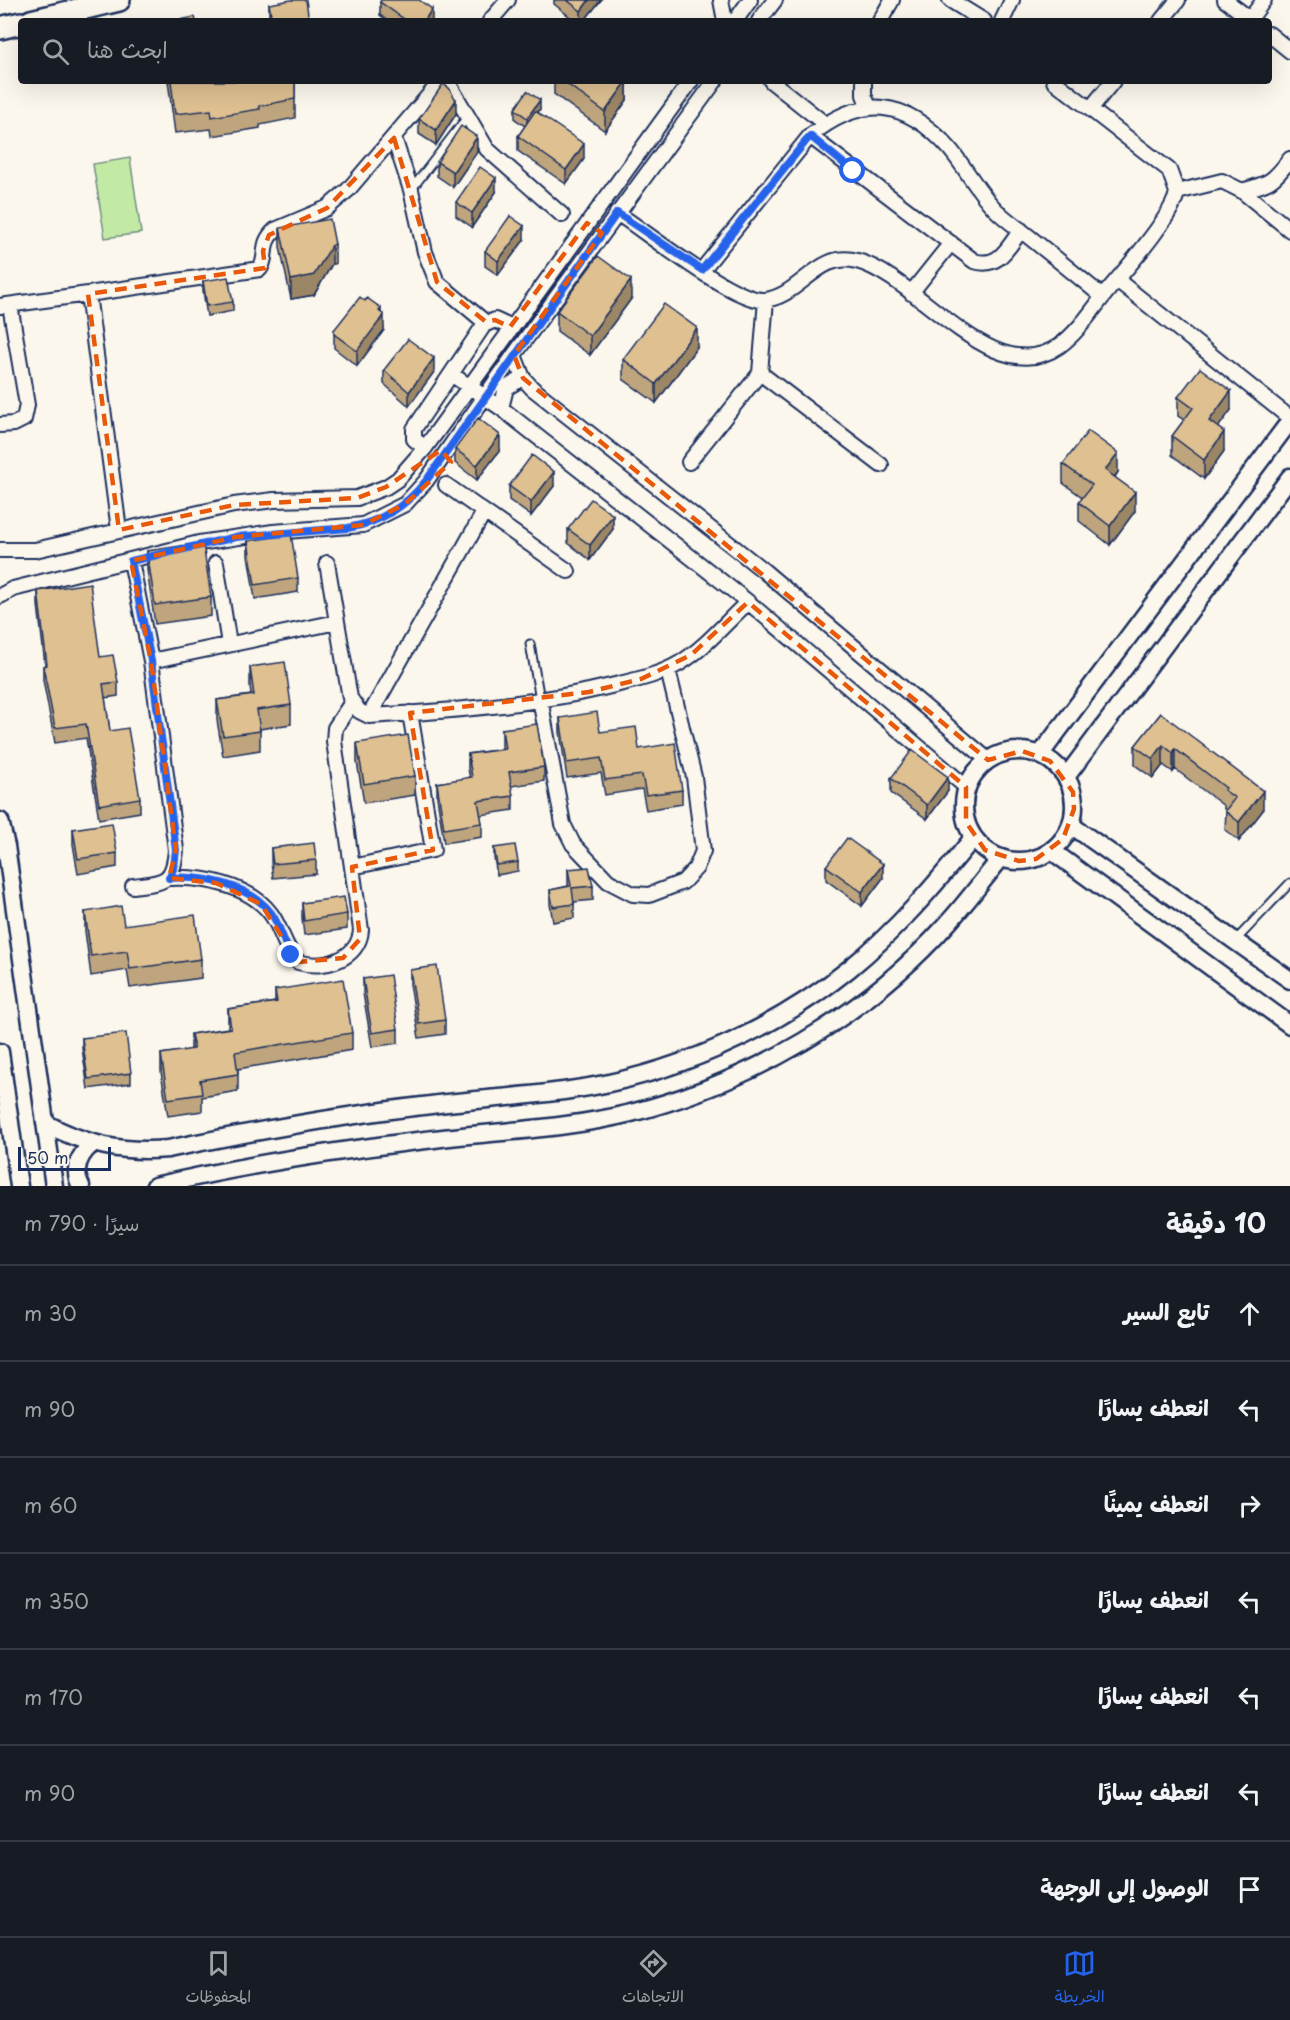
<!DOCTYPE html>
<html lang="ar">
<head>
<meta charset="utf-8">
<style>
	body { margin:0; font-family:"Playpen Sans","Playpen Sans Arabic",sans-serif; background:#20242c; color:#f1f3f6; direction:rtl }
	.scale { position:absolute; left:18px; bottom:15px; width:93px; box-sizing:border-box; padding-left:6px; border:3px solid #1b2f5e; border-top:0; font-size:16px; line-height:21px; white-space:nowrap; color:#1b2f5e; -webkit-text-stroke:4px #fbf7ec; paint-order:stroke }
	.stop { position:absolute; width:18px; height:18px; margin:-14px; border:4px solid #2563eb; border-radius:50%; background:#fff }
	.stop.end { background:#2563eb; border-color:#fff; box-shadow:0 2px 6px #0008 }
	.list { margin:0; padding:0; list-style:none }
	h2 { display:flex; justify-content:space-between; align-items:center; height:78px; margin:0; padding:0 24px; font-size:26px }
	h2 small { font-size:20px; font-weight:400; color:#9ea1a6 }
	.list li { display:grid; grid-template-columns:39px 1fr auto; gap:18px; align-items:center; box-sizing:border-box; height:96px; padding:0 24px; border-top:2px solid #363941 }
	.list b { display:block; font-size:22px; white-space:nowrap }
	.list em { font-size:20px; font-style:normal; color:#9ea1a6 }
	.icon { flex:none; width:33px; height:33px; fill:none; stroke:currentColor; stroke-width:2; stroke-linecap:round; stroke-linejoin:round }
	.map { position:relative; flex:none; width:1290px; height:1186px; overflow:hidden; direction:ltr }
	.search { position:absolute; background:#171b24; box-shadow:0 6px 24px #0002; left:18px; right:18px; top:18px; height:66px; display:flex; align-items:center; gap:15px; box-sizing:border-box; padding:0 21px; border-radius:6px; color:#9ea1a6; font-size:22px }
	.sheet { height:750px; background:#171b24 }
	nav { display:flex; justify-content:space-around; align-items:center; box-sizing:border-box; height:84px; border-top:2px solid #363941; background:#171b24; font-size:16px; color:#9ea1a6 }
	nav a { display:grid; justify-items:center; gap:3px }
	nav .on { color:#2563eb }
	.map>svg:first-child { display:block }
	.green { fill:#c3eaa5; stroke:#6f8c82; stroke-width:1.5 }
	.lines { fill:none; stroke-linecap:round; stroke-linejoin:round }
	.service-casing { stroke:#1b2f5e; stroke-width:11 }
	.minor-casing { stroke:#1b2f5e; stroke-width:18 }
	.tertiary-casing { stroke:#1b2f5e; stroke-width:21 }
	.primary-casing { stroke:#1b2f5e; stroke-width:26 }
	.service { stroke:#fbf7ec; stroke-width:7 }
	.minor { stroke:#fbf7ec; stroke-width:14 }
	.tertiary { stroke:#fbf7ec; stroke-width:16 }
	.primary { stroke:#fbf7ec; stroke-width:21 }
	.wall { fill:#bfa57d; stroke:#1b2f5e; stroke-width:1.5 }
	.shaded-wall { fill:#9b8666; stroke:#1b2f5e; stroke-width:1.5 }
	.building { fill:#dec091; stroke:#1b2f5e; stroke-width:1.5 }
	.route { stroke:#2563eb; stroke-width:8 }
	.marked { fill:none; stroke:#e8590c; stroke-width:4.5; stroke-dasharray:12 8; stroke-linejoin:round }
</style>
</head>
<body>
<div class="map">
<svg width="1290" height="1186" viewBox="0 0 1290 1186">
	<rect width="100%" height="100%" fill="#fbf7ec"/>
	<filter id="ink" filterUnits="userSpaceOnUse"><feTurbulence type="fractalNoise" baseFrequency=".0167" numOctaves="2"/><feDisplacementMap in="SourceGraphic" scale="12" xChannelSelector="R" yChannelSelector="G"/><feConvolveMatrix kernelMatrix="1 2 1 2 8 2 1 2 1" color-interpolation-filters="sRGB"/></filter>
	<g filter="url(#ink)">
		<!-- green -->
		<path class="green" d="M130,158L141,233L105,238L93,164Z"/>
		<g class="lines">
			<!-- service casing -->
			<g class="service-casing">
				<path id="service" d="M411,190L468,116
					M530,644L540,699
					M1236,940L1290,883"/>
			</g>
			<!-- minor casing -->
			<g class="minor-casing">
				<path id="minor" d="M721,0L725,21
					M950,0L984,21
					M1225,0L1250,19
					M490,21L508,0
					M735,21L750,0
					M759,21L775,0
					M880,21L892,0
					M1002,21L1012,0
					M1161,21L1178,0
					M1252,21L1250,19L1264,0
					M1269,34L1290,51
					M447,81L487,149L562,215
					M771,81L825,124
					M864,81V95L869,107
					M1091,108L1113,81
					M810,136L974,261C999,269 1008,247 1021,230
					M394,138L411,190L425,252L437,282L486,323
					M1242,191L1290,230
					M1177,192L1222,181L1242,191C1270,183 1273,182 1290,159
					M617,213C646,232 734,302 764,300C800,297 818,250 857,261C918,277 993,392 1059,346C1079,332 1094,307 1110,288C1126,269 1174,215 1177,192L1169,170L1054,81
					M702,270L810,136C862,94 905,99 949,148C966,168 978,192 996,210C1006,220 1017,227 1028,236C1053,256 1078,276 1103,297
					M1117,280L1290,418
					M911,293L951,243
					M88,294L260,269C269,255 259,245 275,230L327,208L348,190L441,81
					M0,306L88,294L119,530
					M514,355L523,378L532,388L764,571L988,760
					M760,373L881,465
					M451,374L501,408L748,602L966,787
					M501,408L506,388L523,378
					M0,425L14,424L24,419L27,405L10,305
					M425,448L414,439V429L484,325L495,320L510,327
					M689,462L760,373L766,300
					M446,485L568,571
					M0,550H35L234,505L274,500L357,498L386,487L398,479L425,448L691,81
					M131,561L151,661L176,850C173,884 163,882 133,886
					M216,563L229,644
					M327,563L350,698L359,711L369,716C450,711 535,705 615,685C636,680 660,675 680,663C705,648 726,622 748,602
					M0,596L13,589L199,543L273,532L363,525L405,504L426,481L514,355L715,81
					M151,661L337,622
					M540,699L563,824L573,844L608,881L633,894L649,895L683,882L696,868L703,851L694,777L668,670
					M369,716L484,512
					M352,867L433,850L410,713
					M169,878C201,876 250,885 271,914C282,929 284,948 298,962C324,970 359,959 361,930L334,741L335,728L352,702"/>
			</g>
			<!-- tertiary casing -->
			<g class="tertiary-casing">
				<path id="tertiary" d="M964 806a55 55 0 1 1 110 0a55 55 0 1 1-110 0Z
					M1040,755L1290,421
					M1066,777L1290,477
					M0,821L6,846L54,1186
					M1071,825L1290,980
					M1052,851L1290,1025
					M0,1052L19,1186
					M45,1123C85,1145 122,1153 168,1149C255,1131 342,1115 431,1105C477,1099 524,1097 570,1090C670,1076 771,1032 849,969C897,930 935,885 973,838
					M81,1186C72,1170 79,1155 92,1144
					M155,1186C247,1164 341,1150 434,1139C500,1131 567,1129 631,1113C751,1082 864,1017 947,924C966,903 983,880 1001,858"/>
			</g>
			<!-- primary casing -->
			<g class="primary-casing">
				<path id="primary" d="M31,21L119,0
					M0,28L21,23"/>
			</g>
			<!-- service -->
			<use href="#service" class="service"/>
			<!-- minor -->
			<use href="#minor" class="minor"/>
			<!-- tertiary -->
			<use href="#tertiary" class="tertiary"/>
			<!-- primary -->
			<use href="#primary" class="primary"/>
		</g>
		<!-- wall -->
		<path class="wall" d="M554,0H601L584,21H575L554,4Z
			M380,2L432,21H388L380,15Z
			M269,4L309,21H269Z
			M168,81H295V118L260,125V128L212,136L211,129L175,133Z
			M554,81H627V100L605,131L554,94Z
			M515,109H540L538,112L584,159L566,184L518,151V136L525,126L515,119Z
			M456,114L436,145L419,134V119Z
			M477,152L453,187L437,176V162Z
			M496,192L472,227L456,216V202Z
			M280,228L335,244V264H332L314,295L291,299L280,247Z
			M524,240L498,275L485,266V251Z
			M203,281L233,302V311L207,316L203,291Z
			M631,299L590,355L557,331V311Z
			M381,312L384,330L357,366L334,348V330Z
			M697,347L656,403L623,379V359Z
			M384,370L434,372L409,406L384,384Z
			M1178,397L1231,410L1218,427L1224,451L1204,479L1172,455V436L1184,420L1178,416Z
			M455,449L500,450L477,480L455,463Z
			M1063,464L1118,472L1115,477L1135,511L1110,545L1079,521V502L1082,497L1063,483Z
			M509,486H554L531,516L509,500Z
			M568,529H613L590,560L568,543Z
			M248,541L298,578V592L255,599L248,555Z
			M147,551L211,597V616L155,624L147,570Z
			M38,591L100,657L118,682V696L105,698L110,731L140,798V812L99,819L86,738L55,743L43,680V666L45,665L38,605Z
			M250,667L291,705V724L260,729V750L223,756L217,720V700L251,695L250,686Z
			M1161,713L1263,810L1239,841L1225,830L1226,810L1224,809V806L1175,769L1173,772L1163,765L1153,778L1135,765V746Z
			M560,718L600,732L639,749L682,790V804L646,810L642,789L605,795L601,773L567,778L560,732Z
			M502,729L544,767V781L511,786L513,796V810L480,815L482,823V837L444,843L437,797V783L470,778L468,769V754L502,749Z
			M357,743L415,776V795L364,803L357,762Z
			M891,778L948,791L927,819L891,793Z
			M73,829L117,853V867L78,874L73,844Z
			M271,848L316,860V874L273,878L271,862Z
			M494,848L518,862V871L497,875L494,858Z
			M826,866L883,878L862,906L826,880Z
			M568,869L593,886V900L574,902V918L553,922L550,904V890L568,886Z
			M302,903L347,914V929L304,935L302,918Z
			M85,912L124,925L201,959V978L130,988L127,970L91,976L85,931Z
			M410,970L445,1020V1034L419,1038L410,984Z
			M363,979L398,1029V1043L372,1047L363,993Z
			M275,990L352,1033V1050L238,1069V1091L202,1097V1111L168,1116L161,1072V1054L191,1050V1034L228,1028V1009L275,1002Z
			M82,1038L131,1073V1083L88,1089L82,1048Z"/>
		<!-- shaded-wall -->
		<path class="shaded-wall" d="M589,0H601L584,21H581V11Z
			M432,9V21H424Z
			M627,81V100L605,131V112Z
			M456,100V114L436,145V130Z
			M540,100V109L527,127V118Z
			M477,137V152L453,187V172Z
			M584,144V159L566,184V170Z
			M496,178V192L472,227V213Z
			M524,226V240L498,275V261Z
			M332,245V264L314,295L291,299V280Z
			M631,280V299L590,355V336Z
			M381,308V320L384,315V330L357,366V351Z
			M697,328V347L656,403V384Z
			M434,358V372L409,406V392Z
			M1231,391V410L1209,440V421Z
			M1224,432V451L1204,479V460Z
			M500,435V450L477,480V465Z
			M1118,453V472L1105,489V470Z
			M554,472V486L531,516V502Z
			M1135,492V511L1110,545V526Z
			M613,515V529L590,560V545Z
			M1163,745V765L1153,778V759Z
			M1175,749V769L1173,772V753Z
			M948,777V791L927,819V805Z
			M1263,791V810L1239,841V822Z
			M883,864V878L862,906V892Z"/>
		<!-- building -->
		<path class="building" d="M291,0H306L309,21H272L269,4Z
			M381,0H419L432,9L424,21H407L380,2Z
			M567,0H589L581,11Z
			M195,17L196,21H173Z
			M171,81H295V99L259,106L260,109L212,117L211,110L175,114Z
			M563,81H627L605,112Z
			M443,84L449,88L456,100L436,130L419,119Z
			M527,91L540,100L527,118L515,109Z
			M535,111L584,144L566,170L518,136Z
			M461,126L477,137L453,172L437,162Z
			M480,167L496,178L472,213L456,202Z
			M510,216L524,226L498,261L485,251Z
			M330,219L335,244L332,245L314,275L291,280L280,228Z
			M598,256L631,280L590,336L557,311Z
			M228,277L233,302L207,306L203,281Z
			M360,297L365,301L367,298L381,308L379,311L384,315L357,351L334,334V330Z
			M664,304L697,328L656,384L623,359Z
			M408,339L434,358L409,392L384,370Z
			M1200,368L1231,391L1209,421L1224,432L1204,460L1172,436L1193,408L1178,397Z
			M478,418L500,435L477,465L455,449Z
			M1088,431L1118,453L1105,470L1135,492L1110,526L1079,502L1092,485L1063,464Z
			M532,455L554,472L531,502L509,486Z
			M591,499L613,515L590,545L568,529Z
			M291,534L298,578L255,585L248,541Z
			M203,543L211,597L155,605L147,551Z
			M90,583L100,657L113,655L118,682L103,684L110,731L128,728L140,798L99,805L86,724L55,728L43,666L47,665L38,591Z
			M285,662L291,705L257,710L260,731L223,736L217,700L254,695L250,667Z
			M597,712L600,732L636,727L639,749L675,743L682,790L646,795L642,775L605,780L601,758L567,763L560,718Z
			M1161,713L1263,791L1239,822L1225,811L1235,798L1224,790L1226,788L1175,749L1173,753L1163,745L1153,759L1135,746Z
			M537,724L544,767L509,772L513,796L478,801L482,823L444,829L437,783L472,777L468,754L505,749L502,729Z
			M408,735L415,776L364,784L357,743Z
			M912,750L948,777L927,805L891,778Z
			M112,823L117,853L78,859L73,829Z
			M847,838L883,864L862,892L826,866Z
			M314,843L316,860L273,864L271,848Z
			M515,845L518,862L497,865L494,848Z
			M589,867L593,886L572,888L574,904L553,907L550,890L571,886L568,869Z
			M344,897L347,914L304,921L302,903Z
			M121,906L124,925L195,915L201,959L130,969L127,951L91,956L85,912Z
			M437,966L445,1020L419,1024L410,970Z
			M390,975L398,1029L372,1033L363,979Z
			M343,979L352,1033L235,1052L238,1074L200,1080L202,1094L168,1099L161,1054L194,1049L191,1034L231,1028L228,1009L277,1002L275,990Z
			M126,1033L131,1073L88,1079L82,1038Z"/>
	</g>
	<g class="lines" filter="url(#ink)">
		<!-- route -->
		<path class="route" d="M291,955C283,942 280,925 271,913C250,885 201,875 169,878L174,867L176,850L151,661L131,561L236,537L348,528C381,522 405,507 426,481L617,213L702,270L810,136L853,171"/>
	</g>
	<!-- marked area -->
	<path class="marked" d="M394,138L437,282L486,322L495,320L510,327L587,223L602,233L514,355L523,378L988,760L1022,751L1050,761L1073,792L1074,809L1063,839L1036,859L1019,861L985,850L966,822V787L748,602L691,655L641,679L589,692L410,713L433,850L352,867L360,939L343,958L298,962L261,904L216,883L169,878L176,850L151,661L131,561L236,537L363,525L405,504L451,462L441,450L386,487L357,498L234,505L119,530L88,294L265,268L263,251L269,235L327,208Z"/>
</svg>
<div class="scale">50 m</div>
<div class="stop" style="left:853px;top:171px"></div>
<div class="stop end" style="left:291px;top:955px"></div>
<div class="search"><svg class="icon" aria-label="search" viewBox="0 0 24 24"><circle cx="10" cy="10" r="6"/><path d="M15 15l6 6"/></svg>ابحث هنا</div>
</div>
<section class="sheet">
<h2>10 دقيقة<small>سيرًا · 790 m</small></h2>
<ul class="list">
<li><svg class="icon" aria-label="ahead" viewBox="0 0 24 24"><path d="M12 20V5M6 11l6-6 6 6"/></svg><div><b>تابع السير</b></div><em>30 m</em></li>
<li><svg class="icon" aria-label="left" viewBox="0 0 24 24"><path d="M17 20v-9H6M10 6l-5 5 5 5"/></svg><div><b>انعطف يسارًا</b></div><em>90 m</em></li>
<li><svg class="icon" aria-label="right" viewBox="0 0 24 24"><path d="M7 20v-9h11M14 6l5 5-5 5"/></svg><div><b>انعطف يمينًا</b></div><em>60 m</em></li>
<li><svg class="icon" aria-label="left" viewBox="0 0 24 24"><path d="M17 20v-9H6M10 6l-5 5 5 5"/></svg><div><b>انعطف يسارًا</b></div><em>350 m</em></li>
<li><svg class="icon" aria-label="left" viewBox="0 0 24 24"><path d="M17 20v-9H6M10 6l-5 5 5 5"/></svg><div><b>انعطف يسارًا</b></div><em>170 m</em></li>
<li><svg class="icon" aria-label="left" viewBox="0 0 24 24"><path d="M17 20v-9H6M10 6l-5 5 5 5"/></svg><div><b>انعطف يسارًا</b></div><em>90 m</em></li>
<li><svg class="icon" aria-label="arrive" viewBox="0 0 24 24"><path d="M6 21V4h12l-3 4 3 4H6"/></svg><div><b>الوصول إلى الوجهة</b></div></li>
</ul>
</section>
<nav>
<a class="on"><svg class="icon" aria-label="map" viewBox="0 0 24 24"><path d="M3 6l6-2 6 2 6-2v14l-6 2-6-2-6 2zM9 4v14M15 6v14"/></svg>الخريطة</a>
<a><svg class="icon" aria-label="directions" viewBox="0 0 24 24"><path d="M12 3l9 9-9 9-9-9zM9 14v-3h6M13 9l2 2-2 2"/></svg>الاتجاهات</a>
<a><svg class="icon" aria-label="saved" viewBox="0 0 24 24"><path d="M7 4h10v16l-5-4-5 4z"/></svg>المحفوظات</a>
</nav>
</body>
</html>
